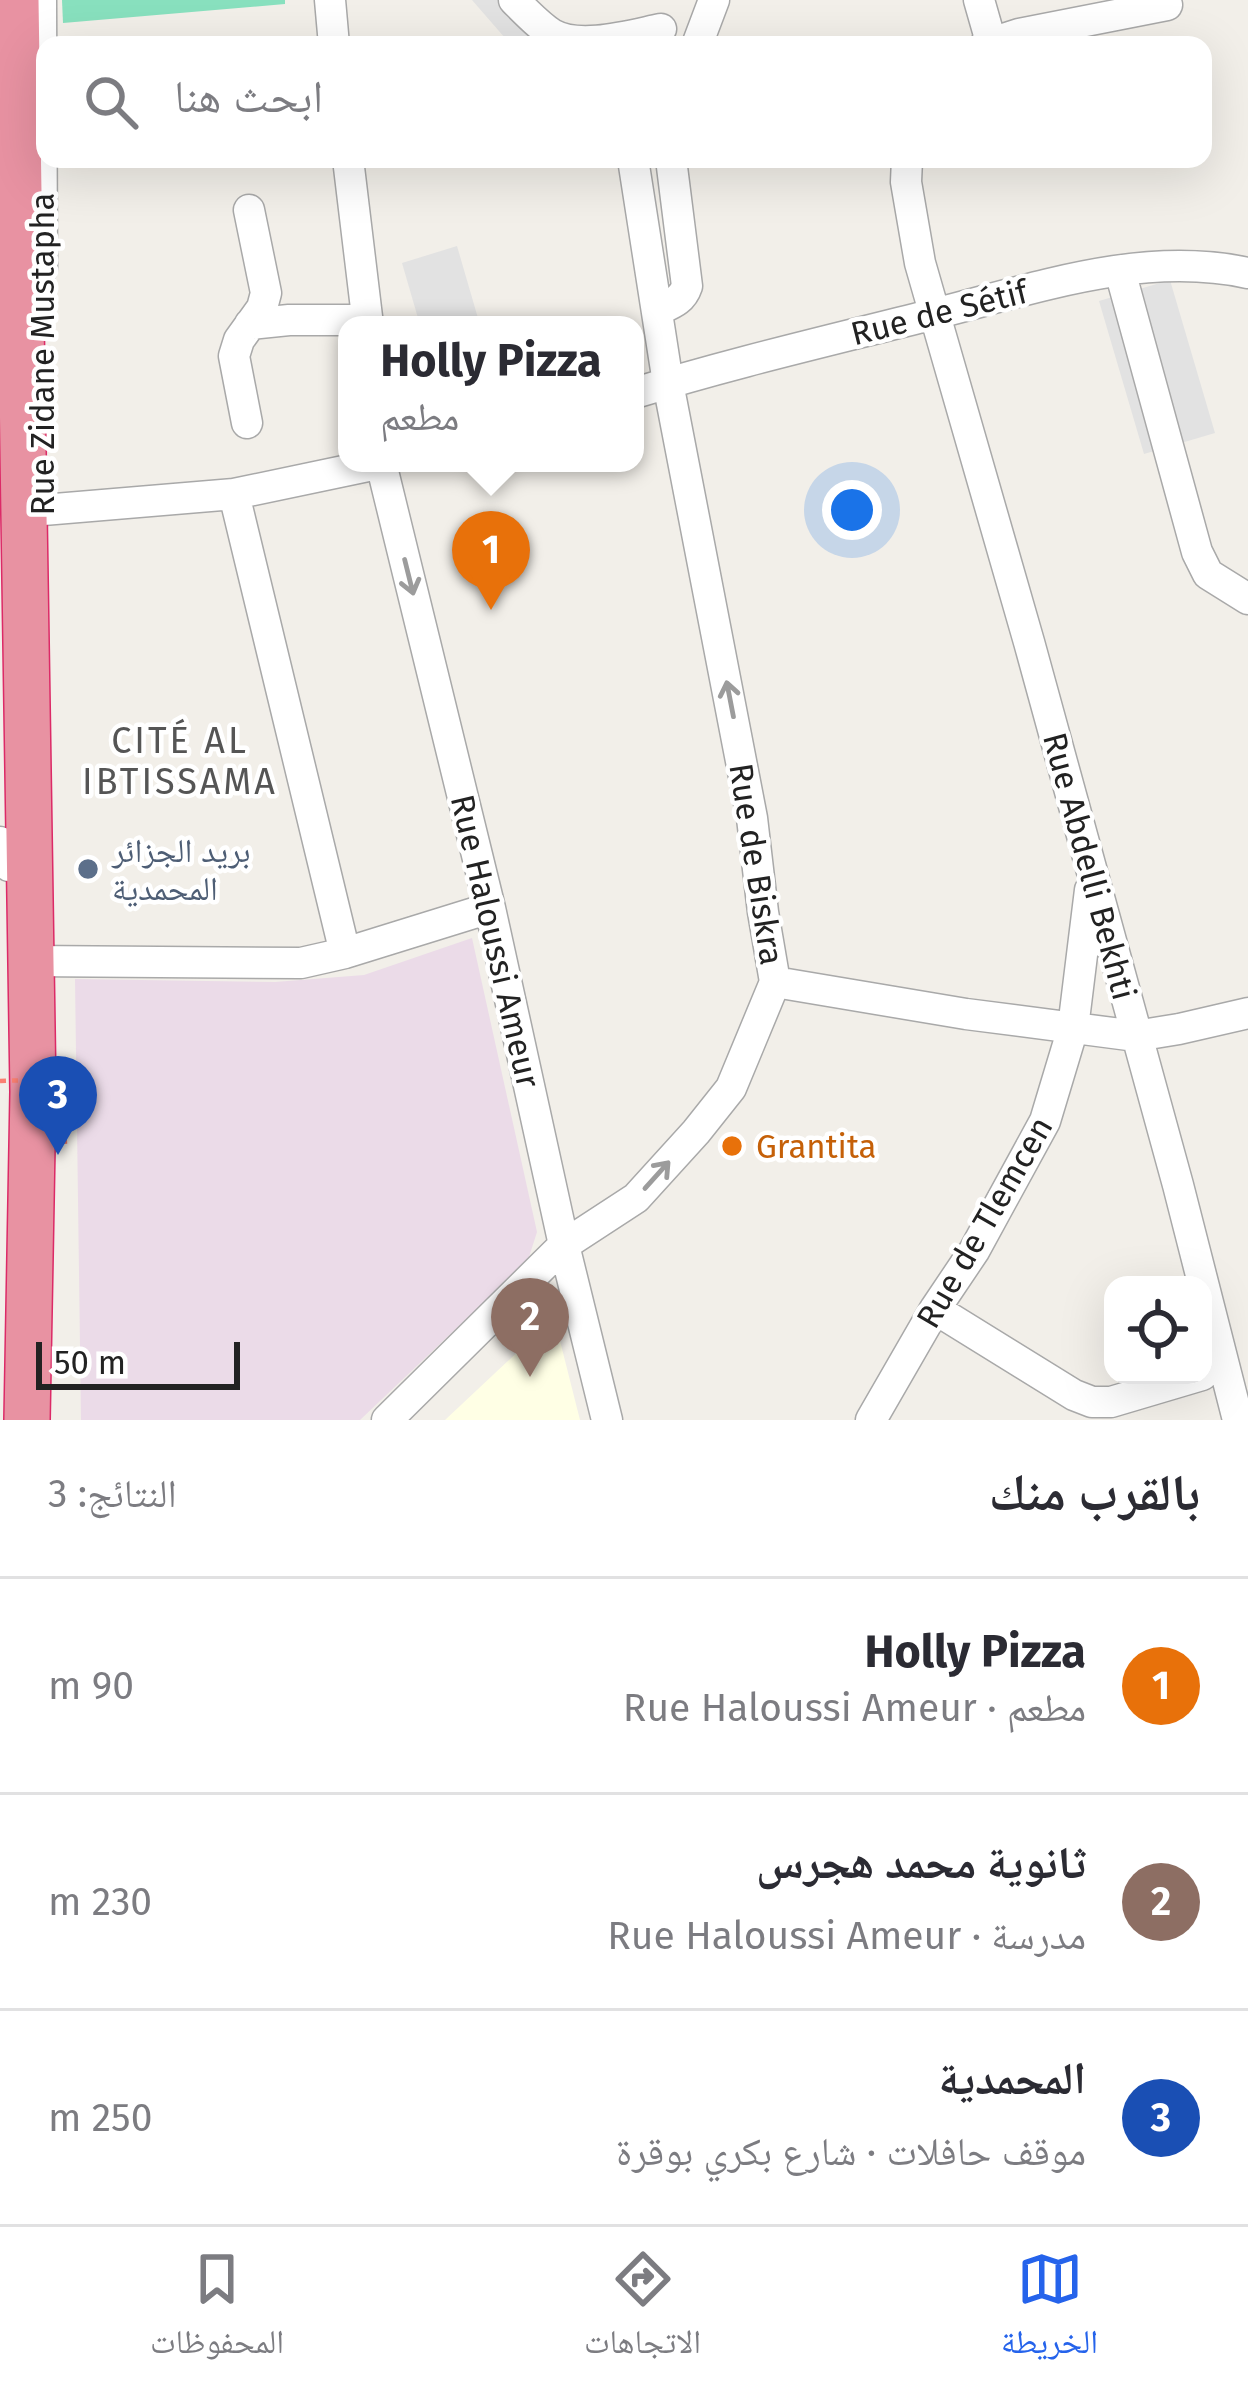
<!DOCTYPE html>
<html lang="ar">
<head>
<meta charset="utf-8">
<style>
	body { margin:0; font-family:"Fira Sans","Noto Naskh Arabic",sans-serif; background:#f2f2f3; color:#2b2b33; direction:rtl }
	.controls { position:absolute; right:36px; bottom:36px; display:grid; overflow:hidden; border-radius:24px; box-shadow:0 12px 48px #0002 }
	.controls button { width:108px; height:108px; display:grid; place-items:center; padding:0; border:0; border-bottom:3px solid #e1e1e2; background:#fff; color:#2b2b33; font:60px sans-serif }
	.scale { position:absolute; left:36px; bottom:30px; width:204px; box-sizing:border-box; padding-left:12px; border:6px solid #222; border-top:0; font-size:33px; line-height:42px; white-space:nowrap; color:#222; -webkit-text-stroke:9px #fff; paint-order:stroke }
	.you { position:absolute; left:852px; top:510px; width:42px; height:42px; margin:-30px; border:9px solid #fff; border-radius:50%; background:#1a73e8; box-shadow:0 0 0 18px #1a73e833 }
	.badge { display:grid; place-items:center; width:78px; height:78px; border-radius:50%; background:#2563eb; color:#fff; font-size:39px; font-weight:700 }
	.pin { position:absolute; translate:-50% -99px; filter:drop-shadow(0 3px 6px #0008) }
	.pin::after { content:''; position:absolute; top:63px; width:42px; height:36px; background:inherit; clip-path:polygon(0 0,100% 0,50% 100%) }
	.popup { position:absolute; left:338px; top:316px; width:306px; height:156px; box-sizing:border-box; display:grid; place-content:center; border-radius:24px; background:#fff; filter:drop-shadow(0 3px 9px #0005); font-size:39px; white-space:nowrap; color:#7c7c81 }
	.popup b { font-size:45px; color:#2b2b33 }
	.popup::after { content:''; position:absolute; left:50%; top:100%; margin-left:-24px; border:24px solid transparent; border-top-color:#fff }
	.list { margin:0; padding:0; list-style:none }
	h2 { display:flex; justify-content:space-between; align-items:center; height:156px; margin:0; padding:0 48px; font-size:51px }
	h2 small { font-size:39px; font-weight:400; color:#7c7c81 }
	.list li { display:grid; grid-template-columns:78px 1fr auto; gap:36px; align-items:center; box-sizing:border-box; height:216px; padding:0 48px; border-top:3px solid #e1e1e2 }
	.list b { display:block; font-size:45px; white-space:nowrap }
	.list p { margin:0; font-size:39px; white-space:nowrap; color:#7c7c81 }
	.list em { font-size:39px; font-style:normal; color:#7c7c81 }
	.icon { flex:none; width:66px; height:66px; fill:none; stroke:currentColor; stroke-width:2; stroke-linecap:round; stroke-linejoin:round }
	.map { position:relative; flex:none; width:1248px; height:1420px; overflow:hidden; direction:ltr }
	.search { position:absolute; background:#fff; box-shadow:0 12px 48px #0002; left:36px; right:36px; top:36px; height:132px; display:flex; align-items:center; gap:30px; box-sizing:border-box; padding:0 42px; border-radius:24px; color:#7c7c81; font-size:45px }
	.sheet { height:804px; background:#fff }
	nav { display:flex; justify-content:space-around; align-items:center; box-sizing:border-box; height:168px; border-top:3px solid #e1e1e2; background:#fff; font-size:33px; color:#7c7c81 }
	nav a { display:grid; justify-items:center; gap:6px }
	nav .on { color:#2563eb }
	.map>svg:first-child { display:block }
	.industrial { fill:#ebdbe8 }
	.education { fill:#ffffe5 }
	.pitch { fill:#88e0be }
	.parking { fill:#e2e2e2 }
	.lines { fill:none; stroke-linecap:round; stroke-linejoin:round }
	.minor-casing { stroke:#a9a9a9; stroke-width:33 }
	.highway-casing { stroke:#dc2a67; stroke-width:48 }
	.minor { stroke:#fff; stroke-width:30 }
	.highway { stroke:#e892a2; stroke-width:45 }
	.path-bridge { stroke:#fa8072; stroke-width:4.5; stroke-dasharray:6 6; stroke-linecap:butt }
	.oneway { stroke:#9c9c9c }
	.service-dot { fill:#5c6f8a; stroke:#fff; stroke-width:4.5 }
	.food-dot { fill:#e8710a; stroke:#fff; stroke-width:4.5 }
	.labels { text-anchor:middle; stroke-width:9; stroke-linejoin:round; paint-order:stroke }
	.street-label { font-size:33px; fill:#222; stroke:#fff }
	.service-label { font-size:33px; fill:#4e5e75; stroke:#fff; text-anchor:start }
	.food-label { font-size:33px; fill:#c56008; stroke:#fff; text-anchor:start }
	.neighbourhood-label { font-size:36px; letter-spacing:3px; fill:#555; stroke:#fff }
</style>
</head>
<body>
<div class="map">
<svg width="1248" height="1420" viewBox="0 0 1248 1420">
	<rect width="100%" height="100%" fill="#f2efe9"/>
	<!-- industrial -->
	<path class="industrial" d="M472,938L537,1232L528,1260L360,1420H81L75,979L275,982L364,975Z"/>
	<!-- education -->
	<path class="education" d="M542,1329L558,1333L580,1420H445Z"/>
	<!-- pitch -->
	<path class="pitch" d="M62,0H285V4L63,23Z"/>
	<!-- parking -->
	<path class="parking" d="M472,0H500L539,45H511Z
		M457,246L480,325H420L402,263Z
		M1170,280L1215,433L1144,454L1099,301Z"/>
	<g class="lines">
		<!-- minor casing -->
		<g class="minor-casing">
			<path id="minor" d="M41,0L42,269
				M330,0L334,45
				M514,0C525,11 539,26 552,34C580,50 631,35 661,29
				M979,0L991,42
				M697,45L714,0
				M985,45L1019,34L1167,5
				M348,159L368,325
				M907,159L906,182L920,263L1029,642L1178,1185L1238,1420
				M1120,271L1197,552L1208,574L1248,599
				M658,310C671,304 682,301 687,286L671,159
				M250,324L289,320H367
				M635,393C732,363 832,340 930,315C1034,289 1141,250 1248,273
				M247,423L234,356L239,340L262,308L266,293L249,210
				M381,463L490,908L564,1245L607,1420
				M234,494L345,953
				M43,510L234,494L382,463
				M0,842L9,866
				M30,961L301,963L345,953L490,908
				M775,982L966,1014L1136,1036L1179,1029L1248,1013
				M935,1309L1074,1395L1092,1402H1111L1202,1375
				M387,1420L564,1245L636,1198L696,1132L731,1088L775,982L763,912L752,818L668,383L633,159
				M871,1420L935,1309L974,1251L1045,1121L1073,1028L1090,890"/>
		</g>
		<!-- highway casing -->
		<g class="highway-casing">
			<path id="highway" d="M16,0L33,1092L27,1420"/>
		</g>
		<!-- minor -->
		<use href="#minor" class="minor"/>
		<!-- highway -->
		<use href="#highway" class="highway"/>
		<!-- path-bridge -->
		<path class="path-bridge" d="M0,1081L61,1079L65,1144"/>
	</g>
	<!-- one-way arrows -->
	<defs><path id="oneway-shaft" d="M-6 0H5M1.5-3L5.5 0L1.5 3" fill="none" stroke-width="1.6" stroke-linecap="round" stroke-linejoin="round" transform="scale(3)"/></defs>
	<g class="oneway">
		<use href="#oneway-shaft" transform="translate(409 577) rotate(76)"/>
		<use href="#oneway-shaft" transform="translate(730 699) rotate(-101)"/>
		<use href="#oneway-shaft" transform="translate(657 1175) rotate(-48)"/>
	</g>
	<!-- markers -->
	<circle class="service-dot" cx="88" cy="869" r="12"/>
	<circle class="food-dot" cx="732" cy="1146" r="12"/>
	<g class="labels">
		<!-- street labels -->
		<g class="street-label">
			<text transform="translate(939 312) rotate(-14)" y="12">Rue de Sétif</text>
			<text transform="translate(42 354) rotate(-90)" y="12">Rue Zidane Mustapha</text>
			<text transform="translate(757 864) rotate(81)" y="12">Rue de Biskra</text>
			<text transform="translate(1090 866) rotate(75)" y="12">Rue Abdelli Bekhti</text>
			<text transform="translate(496 941) rotate(77)" y="12">Rue Haloussi Ameur</text>
			<text transform="translate(984 1222) rotate(-60)" y="12">Rue de Tlemcen</text>
		</g>
		<!-- service labels -->
		<g class="service-label">
			<text x="112" y="862">بريد الجزائر<tspan x="112" dy="38">المحمدية</tspan></text>
		</g>
		<!-- food labels -->
		<g class="food-label">
			<text x="756" y="1158">Grantita</text>
		</g>
		<!-- neighbourhood labels -->
		<g class="neighbourhood-label">
			<text x="180" y="753">CITÉ AL<tspan x="180" dy="41">IBTISSAMA</tspan></text>
		</g>
	</g>
</svg>
<div class="controls">
<button><svg class="icon" aria-label="locate" viewBox="0 0 24 24"><circle cx="12" cy="12" r="6"/><path d="M12 2v4M12 18v4M2 12h4M18 12h4"/></svg></button>
</div>
<div class="scale">50 m</div>
<div class="you"></div>
<div class="pin badge" style="left:491px;top:610px;background:#e8710a">1</div>
<div class="popup"><b>Holly Pizza</b>مطعم</div>
<div class="pin badge" style="left:530px;top:1377px;background:#8d6e63">2</div>
<div class="pin badge" style="left:58px;top:1155px;background:#1a4fb4">3</div>
<div class="search"><svg class="icon" aria-label="search" viewBox="0 0 24 24"><circle cx="10" cy="10" r="6"/><path d="M15 15l6 6"/></svg>ابحث هنا</div>
</div>
<section class="sheet">
<h2>بالقرب منك<small>النتائج: 3</small></h2>
<ul class="list">
<li><span class="badge" style="background:#e8710a">1</span><div><b>Holly Pizza</b><p>مطعم · Rue Haloussi Ameur</p></div><em>90 m</em></li>
<li><span class="badge" style="background:#8d6e63">2</span><div><b>ثانوية محمد هجرس</b><p>مدرسة · Rue Haloussi Ameur</p></div><em>230 m</em></li>
<li><span class="badge" style="background:#1a4fb4">3</span><div><b>المحمدية</b><p>موقف حافلات · شارع بكري بوقرة</p></div><em>250 m</em></li>
</ul>
</section>
<nav>
<a class="on"><svg class="icon" aria-label="map" viewBox="0 0 24 24"><path d="M3 6l6-2 6 2 6-2v14l-6 2-6-2-6 2zM9 4v14M15 6v14"/></svg>الخريطة</a>
<a><svg class="icon" aria-label="directions" viewBox="0 0 24 24"><path d="M12 3l9 9-9 9-9-9zM9 14v-3h6M13 9l2 2-2 2"/></svg>الاتجاهات</a>
<a><svg class="icon" aria-label="saved" viewBox="0 0 24 24"><path d="M7 4h10v16l-5-4-5 4z"/></svg>المحفوظات</a>
</nav>
</body>
</html>
